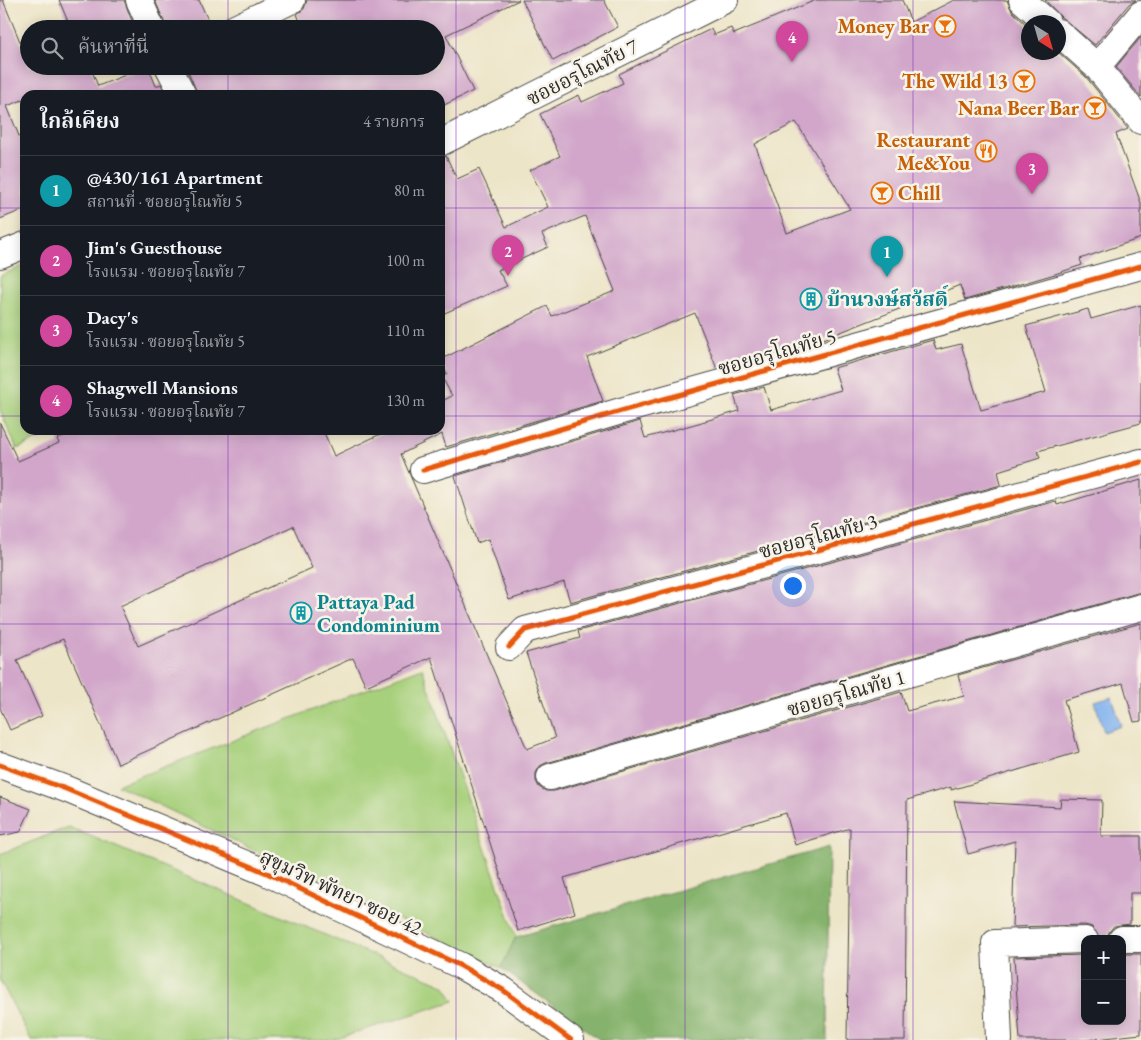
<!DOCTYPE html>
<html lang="th">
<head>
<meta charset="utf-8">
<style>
	body { margin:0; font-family:"EB Garamond","Noto Serif Thai",serif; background:#242831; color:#f1f3f6 }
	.controls { position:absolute; right:15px; bottom:15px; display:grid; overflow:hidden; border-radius:10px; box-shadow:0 2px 12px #0003 }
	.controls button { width:45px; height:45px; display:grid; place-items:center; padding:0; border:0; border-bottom:1px solid #363941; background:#171b24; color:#f1f3f6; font:25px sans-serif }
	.compass { position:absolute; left:1021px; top:15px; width:45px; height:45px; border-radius:50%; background:#171b24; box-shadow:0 2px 12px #0003; rotate:143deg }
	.you { position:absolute; left:792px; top:585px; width:18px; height:18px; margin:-12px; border:4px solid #fff; border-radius:50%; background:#1a73e8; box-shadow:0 0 0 8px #1a73e833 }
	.badge { display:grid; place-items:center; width:32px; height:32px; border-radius:50%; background:#b45309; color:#fff; font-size:16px; font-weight:700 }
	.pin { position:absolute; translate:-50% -41px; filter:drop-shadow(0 1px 2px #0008) }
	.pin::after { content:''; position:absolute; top:26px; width:18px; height:15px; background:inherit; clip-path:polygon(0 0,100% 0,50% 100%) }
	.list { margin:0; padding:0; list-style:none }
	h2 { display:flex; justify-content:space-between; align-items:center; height:65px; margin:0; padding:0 20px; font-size:21px }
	h2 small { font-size:16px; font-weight:400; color:#9ea1a6 }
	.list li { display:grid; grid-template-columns:32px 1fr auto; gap:15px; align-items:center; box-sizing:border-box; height:70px; padding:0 20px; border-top:1px solid #363941 }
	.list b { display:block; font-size:19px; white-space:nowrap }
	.list p { margin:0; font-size:16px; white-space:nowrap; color:#9ea1a6 }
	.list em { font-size:16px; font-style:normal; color:#9ea1a6 }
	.icon { flex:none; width:28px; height:28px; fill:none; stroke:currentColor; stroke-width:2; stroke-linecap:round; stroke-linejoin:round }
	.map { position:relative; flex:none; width:1141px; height:1040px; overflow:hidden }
	.search { position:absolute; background:#171b24; box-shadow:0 2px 12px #0003; left:20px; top:20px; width:425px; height:55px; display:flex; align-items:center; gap:12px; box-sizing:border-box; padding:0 18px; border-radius:28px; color:#9ea1a6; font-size:19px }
	.panel { position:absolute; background:#171b24; box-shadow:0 2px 12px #0003; left:20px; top:90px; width:425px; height:345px; border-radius:15px }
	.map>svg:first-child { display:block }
	.green { fill:#a7d07c; stroke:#697e54 }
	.forest { fill:#85b26c; stroke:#586e4c }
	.water { fill:#84b4ef; stroke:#58708d }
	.building { fill:#d1a6ca; fill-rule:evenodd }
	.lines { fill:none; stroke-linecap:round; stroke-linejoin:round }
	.street-casing { stroke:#484743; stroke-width:28 }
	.street { stroke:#fff; stroke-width:26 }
	.cycleway-casing { stroke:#f7f3e8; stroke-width:8 }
	.cycleway { stroke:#e8590c; stroke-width:5 }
	.grid { fill:none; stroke:#7b2cbf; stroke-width:1; stroke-opacity:0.55 }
	.labels { text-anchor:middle; stroke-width:5; stroke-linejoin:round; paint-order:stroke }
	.food-label { font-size:20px; font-weight:bold; fill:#c56008; stroke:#f7f3e8; text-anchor:end }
	.street-label { font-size:20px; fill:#2b2b2b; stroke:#f7f3e8 }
	.culture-label { font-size:20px; font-weight:bold; fill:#0d838f; stroke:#f7f3e8; text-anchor:start }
</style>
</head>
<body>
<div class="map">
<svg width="1141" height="1040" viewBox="0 0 1141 1040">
	<rect width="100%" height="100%" fill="#f7f3e8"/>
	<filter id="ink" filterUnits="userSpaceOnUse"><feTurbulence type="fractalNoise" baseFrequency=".02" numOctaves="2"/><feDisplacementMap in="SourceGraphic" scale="10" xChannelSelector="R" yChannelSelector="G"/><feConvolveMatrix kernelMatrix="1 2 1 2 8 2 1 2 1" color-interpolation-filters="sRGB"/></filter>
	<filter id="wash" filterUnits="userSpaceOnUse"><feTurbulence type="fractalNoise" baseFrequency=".0096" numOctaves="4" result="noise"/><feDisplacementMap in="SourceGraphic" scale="20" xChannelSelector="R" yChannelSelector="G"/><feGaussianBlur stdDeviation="1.12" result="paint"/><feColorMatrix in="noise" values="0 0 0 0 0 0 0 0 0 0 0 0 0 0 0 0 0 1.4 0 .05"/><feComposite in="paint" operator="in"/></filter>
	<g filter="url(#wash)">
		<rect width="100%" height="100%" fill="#ede5c8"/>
		<!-- green -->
		<path class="green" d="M25,265V430H59L17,449L0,410V276Z
			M422,668L516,937L501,968L117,785Z
			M69,827L444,985L454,1001L333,1040H31L0,980V854Z"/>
		<!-- forest -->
		<path class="forest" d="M829,847L827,1040H600L501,968L516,937Z"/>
		<!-- water -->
		<path class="water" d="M1112,697L1121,726L1104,732L1095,702Z"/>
		<g id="blocks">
			<!-- building -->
			<path class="building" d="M0,0H3L23,49L29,46V66H90L98,86L148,66L156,86L161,84L166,95H25V99L7,106L25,151V209L0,219Z
				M59,0H124L135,29H71Z
				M155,0H199L212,29H167Z
				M307,0H519L446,35L473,91L440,107V95H198L188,71L199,66H436V29H303L297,14L304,9Z
				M522,0H604L618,27L553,61Z
				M816,0H902L911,22L954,0H1007L1012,11L1028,26V52H1058L1086,77L1128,129L1116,134L1141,203V238L1080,259L1082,265L1055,274L965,300L960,285L823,339L717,369L695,313L587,357L603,401L446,447L442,434L401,454L527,749L555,738L526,653L580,638L578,631L1056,501L1057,505L1141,480V592L546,763L540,766L536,773V781L539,787L546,791H554L901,692L907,711L964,696L958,675L1141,623V721L1134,722L1123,683L1064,700L1079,752L951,790V787L907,800L905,1040H847L850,828L795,845L786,813L564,878L575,913L518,931L431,657L366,686L353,658L118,764L63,639L17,660L42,716L10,730L0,708V423L18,461L59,443L57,439L78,430H323L334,456L389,430H441L440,402L452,396L442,377L447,374L440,360L547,306L552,316L615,291L585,216L542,234L548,247L498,270L507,286L440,315V158L446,156L457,179L479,169L506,227L548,207L530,170L560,156L540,114L579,95L582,102L623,83L619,74L711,29L714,35L731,28L734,34ZM796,122L850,209L787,233L755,144ZM293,526L312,568L138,646L120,606Z
				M1045,0H1136L1129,4L1095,45L1061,17Z
				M1141,37V97L1116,67Z
				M1141,305V423L1038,451L1040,458L998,471L1001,485L570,602L564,582L509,600L488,539L477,543L455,476L640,421L645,438L702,422L739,411L734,395L764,387L771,410L841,390L834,368L933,340L936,350L961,344L981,410L1046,392L1026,326L1088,309L1091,319Z
				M0,797L31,809L20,832L0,836Z
				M1061,799L1102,800L1101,836H1141V893H1130V924L1114,926L1109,932L1107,939H1100L1092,927L1085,925L1012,927L1015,841L968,854L954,801L1060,807Z
				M1122,954H1141V1034L1086,1040H1020L1014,957L1085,955V1021H1122Z"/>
		</g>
	</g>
	<g filter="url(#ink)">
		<use href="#blocks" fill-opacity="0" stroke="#484743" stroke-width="1"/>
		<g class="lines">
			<!-- street casing -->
			<g class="street-casing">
				<path id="street" d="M139,0L152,29
					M1022,0L1047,22
					M233,29L292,0
					M1058,32L1097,67L1141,121
					M168,66L183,95
					M1097,67L1141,14
					M440,143L725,0
					M0,255L25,245
					M423,470L621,411L1141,266
					M509,647L525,630L1141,462
					M0,765L66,789L267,873L461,966L503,990L571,1040
					M550,777L1141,607
					M1122,939H1141
					M999,1040L995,943L1085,940"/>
			</g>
			<!-- street -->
			<use href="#street" class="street"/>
			<!-- cycleway casing -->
			<g class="cycleway-casing">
				<path id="cycleway" d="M423,470L621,411L1141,266
					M509,647L525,630L1141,462
					M0,765L66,789L267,873L461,966L503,990L571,1040"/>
			</g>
			<!-- cycleway -->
			<use href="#cycleway" class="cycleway"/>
		</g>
	</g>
	<!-- grid -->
	<path class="grid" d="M228,0V29M456,0V1040M685,0V1040M913,0V1040M228,66V95M0,208H25M440,208H1141M0,416H25M440,416H1141M228,430V1040M0,624H1141M0,832H1141"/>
	<!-- icons -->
	<defs>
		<g id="bar-ring" transform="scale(1.125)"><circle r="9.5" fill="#f7f3e8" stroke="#e8710a" stroke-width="1.5"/><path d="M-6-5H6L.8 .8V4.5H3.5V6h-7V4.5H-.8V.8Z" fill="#e8710a"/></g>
		<g id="restaurant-ring" transform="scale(1.125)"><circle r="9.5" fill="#f7f3e8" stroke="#e8710a" stroke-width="1.5"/><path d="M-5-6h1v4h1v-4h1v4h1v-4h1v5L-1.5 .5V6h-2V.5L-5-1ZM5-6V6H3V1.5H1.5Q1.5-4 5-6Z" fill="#e8710a"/></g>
		<g id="building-ring" transform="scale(1.125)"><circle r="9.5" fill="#f7f3e8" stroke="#0f9aa8" stroke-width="1.5"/><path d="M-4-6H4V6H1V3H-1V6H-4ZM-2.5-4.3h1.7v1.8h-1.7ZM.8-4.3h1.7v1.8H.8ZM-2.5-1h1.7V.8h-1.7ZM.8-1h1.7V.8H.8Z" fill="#0f9aa8"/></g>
	</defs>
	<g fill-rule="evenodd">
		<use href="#bar-ring" x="945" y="26"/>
		<use href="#bar-ring" x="1024" y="81"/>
		<use href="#bar-ring" x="1095" y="108"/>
		<use href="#restaurant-ring" x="986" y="151"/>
		<use href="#bar-ring" x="882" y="193"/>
		<use href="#building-ring" x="811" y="299"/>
		<use href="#building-ring" x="301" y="613"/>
	</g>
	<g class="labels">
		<!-- food labels -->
		<g class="food-label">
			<text x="929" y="33">Money Bar</text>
			<text x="1008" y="88">The Wild 13</text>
			<text x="1079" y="115">Nana Beer Bar</text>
			<text x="970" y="147">Restaurant<tspan x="970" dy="23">Me&amp;You</tspan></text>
			<text x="898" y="200" text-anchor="start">Chill</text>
		</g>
		<!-- street labels -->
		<g class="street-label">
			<text transform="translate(582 72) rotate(-27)" y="7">ซอยอรุโณทัย 7</text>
			<text transform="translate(777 352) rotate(-16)" y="7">ซอยอรุโณทัย 5</text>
			<text transform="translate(818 536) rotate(-15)" y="7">ซอยอรุโณทัย 3</text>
			<text transform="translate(846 693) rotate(-16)" y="7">ซอยอรุโณทัย 1</text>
			<text transform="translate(341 892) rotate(25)" y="7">สุขุมวิท พัทยา ซอย 42</text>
		</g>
		<!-- culture labels -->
		<g class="culture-label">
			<text x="827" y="306">บ้านวงษ์สว้สดิ์</text>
			<text x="317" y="609">Pattaya Pad<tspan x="317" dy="23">Condominium</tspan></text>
		</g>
	</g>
</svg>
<div class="controls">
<button>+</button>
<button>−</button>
</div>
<svg class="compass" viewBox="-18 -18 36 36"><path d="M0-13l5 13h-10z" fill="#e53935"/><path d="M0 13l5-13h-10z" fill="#9ea1a6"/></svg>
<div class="you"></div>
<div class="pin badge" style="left:887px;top:277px;background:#0f9aa8">1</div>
<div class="pin badge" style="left:508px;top:276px;background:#d1479c">2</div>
<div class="pin badge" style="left:1032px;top:194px;background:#d1479c">3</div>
<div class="pin badge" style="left:792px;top:62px;background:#d1479c">4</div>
<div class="search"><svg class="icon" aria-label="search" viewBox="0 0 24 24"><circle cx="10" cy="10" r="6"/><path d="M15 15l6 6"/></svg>ค้นหาที่นี่</div>
<section class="panel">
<h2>ใกล้เคียง<small>4 รายการ</small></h2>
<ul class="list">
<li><span class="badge" style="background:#0f9aa8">1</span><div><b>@430/161 Apartment</b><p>สถานที่ · ซอยอรุโณทัย 5</p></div><em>80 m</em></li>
<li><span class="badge" style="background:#d1479c">2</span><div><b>Jim's Guesthouse</b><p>โรงแรม · ซอยอรุโณทัย 7</p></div><em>100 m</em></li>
<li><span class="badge" style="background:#d1479c">3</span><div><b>Dacy's</b><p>โรงแรม · ซอยอรุโณทัย 5</p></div><em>110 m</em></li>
<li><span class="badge" style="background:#d1479c">4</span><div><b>Shagwell Mansions</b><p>โรงแรม · ซอยอรุโณทัย 7</p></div><em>130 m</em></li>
</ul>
</section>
</div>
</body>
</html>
